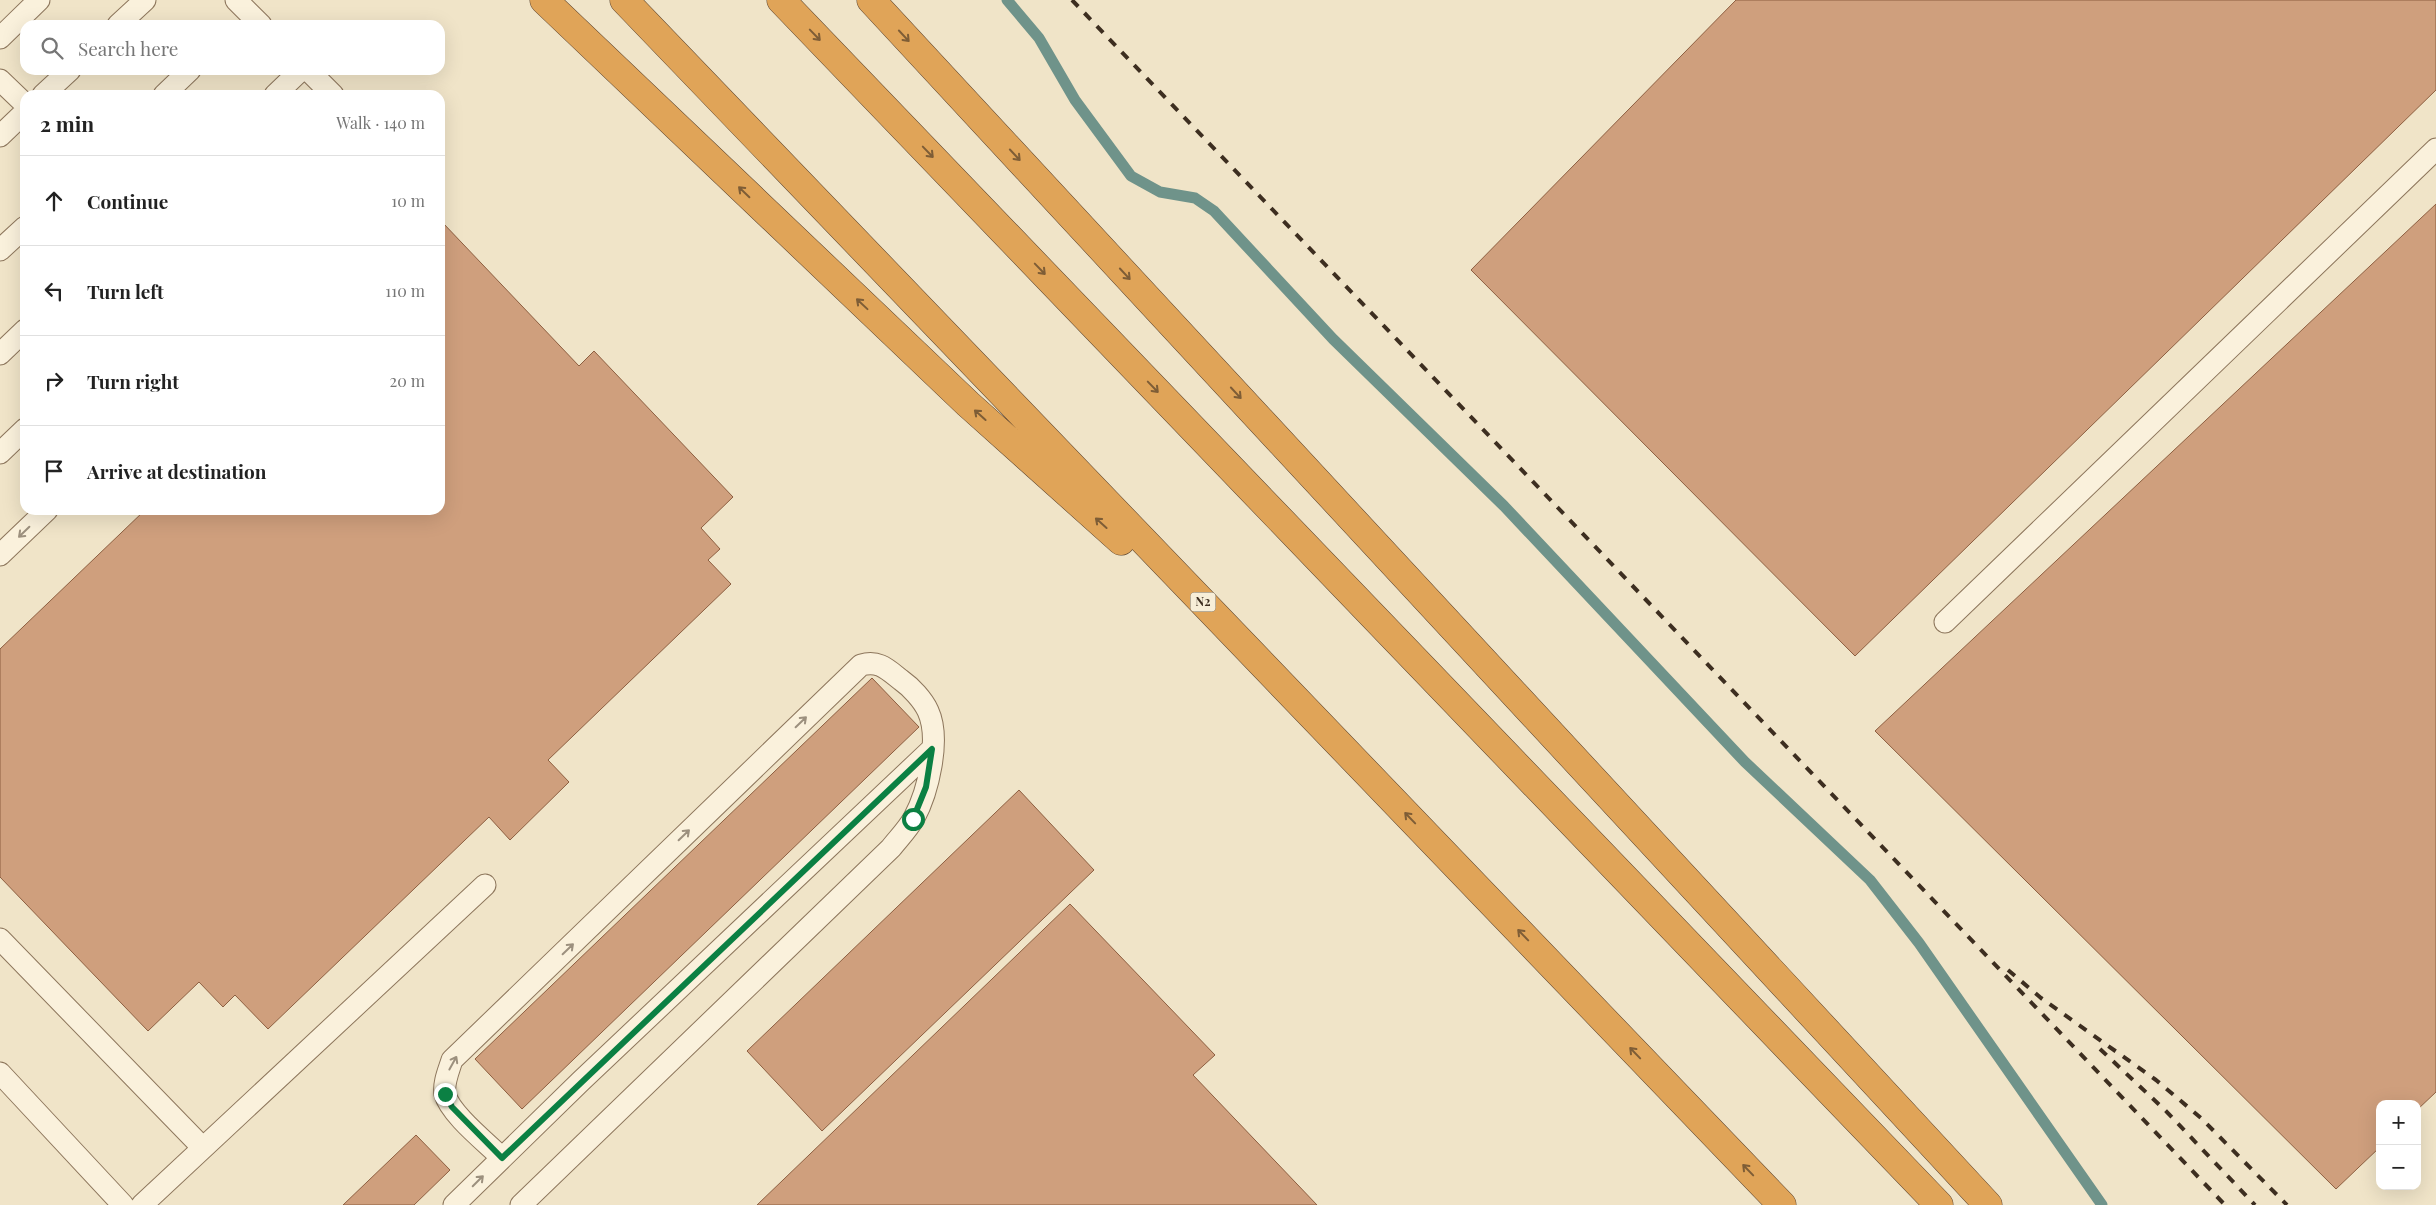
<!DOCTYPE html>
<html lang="en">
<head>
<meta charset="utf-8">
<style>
	body { margin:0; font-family:"Playfair Display",serif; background:#f2f2f2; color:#222 }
	.controls { position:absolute; right:15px; bottom:15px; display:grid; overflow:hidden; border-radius:10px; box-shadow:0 5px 20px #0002 }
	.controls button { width:45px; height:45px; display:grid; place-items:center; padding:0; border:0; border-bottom:1px solid #e0e0e0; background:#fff; color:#222; font:25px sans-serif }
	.stop { position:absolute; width:15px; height:15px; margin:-11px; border:4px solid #0b8043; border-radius:50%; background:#fff }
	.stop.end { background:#0b8043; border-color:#fff; box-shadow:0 1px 5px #0008 }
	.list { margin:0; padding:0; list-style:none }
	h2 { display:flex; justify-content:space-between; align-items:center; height:65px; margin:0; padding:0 20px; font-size:21px }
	h2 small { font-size:16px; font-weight:400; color:#767676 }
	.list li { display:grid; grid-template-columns:32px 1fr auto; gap:15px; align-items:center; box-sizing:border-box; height:90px; padding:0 20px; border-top:1px solid #e0e0e0 }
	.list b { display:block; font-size:19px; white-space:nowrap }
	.list em { font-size:16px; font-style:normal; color:#767676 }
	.icon { flex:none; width:28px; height:28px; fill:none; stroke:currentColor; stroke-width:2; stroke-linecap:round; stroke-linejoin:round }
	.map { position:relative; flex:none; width:2436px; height:1205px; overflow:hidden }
	.search { position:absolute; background:#fff; box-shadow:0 5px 20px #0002; left:20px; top:20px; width:425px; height:55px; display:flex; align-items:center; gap:12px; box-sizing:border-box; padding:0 18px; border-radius:15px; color:#767676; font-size:19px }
	.panel { position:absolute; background:#fff; box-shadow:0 5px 20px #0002; left:20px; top:90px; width:425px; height:425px; border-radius:15px }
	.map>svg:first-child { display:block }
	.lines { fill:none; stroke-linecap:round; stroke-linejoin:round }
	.stream { stroke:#6f938a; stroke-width:11 }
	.building { fill:#cf9f7d; stroke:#8d5f41 }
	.lane-casing { stroke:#8d765c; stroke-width:23 }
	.highway-casing { stroke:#5b4430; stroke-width:29 }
	.lane { stroke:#faf1dc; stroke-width:21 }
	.highway { stroke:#e0a458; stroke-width:28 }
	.rail { stroke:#3d2e20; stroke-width:4; stroke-dasharray:9 9; stroke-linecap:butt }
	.oneway { stroke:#7e5d36 }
	.oneway2 { stroke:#9c907e }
	.route { stroke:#0b8043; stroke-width:6 }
	.labels { text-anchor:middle; stroke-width:4; stroke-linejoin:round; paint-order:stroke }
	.shield { fill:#f7eed8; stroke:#756857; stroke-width:1 }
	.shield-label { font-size:12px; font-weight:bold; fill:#3d2e20 }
</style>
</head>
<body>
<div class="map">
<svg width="2436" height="1205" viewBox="0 0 2436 1205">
	<rect width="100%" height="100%" fill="#f0e4c8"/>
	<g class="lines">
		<!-- stream -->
		<path class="stream" d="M1007,0L1039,38L1075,100L1131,176L1160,192L1195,198L1214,211L1333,339L1504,506L1745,762L1870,880L1919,943L2102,1205"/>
	</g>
	<!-- building -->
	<path class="building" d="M1736,0H2436V90L1855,656L1471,270Z
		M2436,204V1092L2417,1110V1104H2380V1147L2336,1189L1875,731Z
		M443,223L579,366L594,351L733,497L701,528L720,549L708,560L731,584L548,760L569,782L510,840L489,817L268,1029L235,995L223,1007L199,982L148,1031L0,877V649L145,510H440V226Z
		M872,678L919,727L522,1109L475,1059Z
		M1019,790L1094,870L822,1131L747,1051Z
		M1070,904L1215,1055L1193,1075L1317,1205H757Z
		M416,1135L450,1170L414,1205H343Z"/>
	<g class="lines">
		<!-- lane casing -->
		<g class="lane-casing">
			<path id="lane" d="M236,0L261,25
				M118,25L145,0
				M0,38L39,0
				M308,70L333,95
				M0,80L25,104
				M43,95L70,70
				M164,95L190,70
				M275,95L301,70
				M0,136L25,112
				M0,250L25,227
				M0,354L25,330
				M0,453L25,429
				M0,555L47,510
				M1945,622L2436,149
				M0,939L203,1148
				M0,1073L123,1205
				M502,1158C487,1143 450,1114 445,1094C443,1083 449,1070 452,1060L861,665C879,660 887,669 901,680C911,687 923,700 928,711C941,739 928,792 914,818C908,829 898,839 891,848L521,1205
				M142,1205L485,885
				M454,1205L581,1081L932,749"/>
		</g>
		<!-- highway casing -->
		<g class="highway-casing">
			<path id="highway" d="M544,0L968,404L1121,541
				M624,0L1782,1205
				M781,0L1939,1205
				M871,0L1988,1205"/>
		</g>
		<!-- lane -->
		<use href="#lane" class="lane"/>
		<!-- highway -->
		<use href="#highway" class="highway"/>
		<!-- rail -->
		<path class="rail" d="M1072,0L2225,1205
			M2008,970L2041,998L2156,1080L2201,1118L2287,1205
			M2100,1049L2166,1111L2255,1205"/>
	</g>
	<!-- one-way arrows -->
	<defs><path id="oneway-shaft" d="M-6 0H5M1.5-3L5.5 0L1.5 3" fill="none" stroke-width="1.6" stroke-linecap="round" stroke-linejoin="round" transform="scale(1.25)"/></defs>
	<g class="oneway">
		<use href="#oneway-shaft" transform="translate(815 35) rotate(46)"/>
		<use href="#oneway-shaft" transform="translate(904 36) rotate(47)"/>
		<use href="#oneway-shaft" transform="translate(928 152) rotate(46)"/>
		<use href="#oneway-shaft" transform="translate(1015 155) rotate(47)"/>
		<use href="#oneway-shaft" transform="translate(744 192) rotate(-136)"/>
		<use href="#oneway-shaft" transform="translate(1040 269) rotate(46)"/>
		<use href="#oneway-shaft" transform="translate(1125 274) rotate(47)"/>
		<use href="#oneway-shaft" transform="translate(862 304) rotate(-137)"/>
		<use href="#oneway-shaft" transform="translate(1153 387) rotate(46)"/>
		<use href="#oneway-shaft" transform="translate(1236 393) rotate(47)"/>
		<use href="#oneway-shaft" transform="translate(980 415) rotate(-138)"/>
		<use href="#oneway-shaft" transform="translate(1101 523) rotate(-138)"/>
		<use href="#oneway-shaft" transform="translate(1410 818) rotate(-134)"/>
		<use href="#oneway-shaft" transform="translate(1523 935) rotate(-134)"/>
		<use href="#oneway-shaft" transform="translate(1635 1053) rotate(-134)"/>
		<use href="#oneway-shaft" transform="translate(1748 1170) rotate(-134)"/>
	</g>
	<g class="oneway2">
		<use href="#oneway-shaft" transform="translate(24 532) rotate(136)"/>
		<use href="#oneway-shaft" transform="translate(801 722) rotate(-44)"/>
		<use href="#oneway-shaft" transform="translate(684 835) rotate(-44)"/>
		<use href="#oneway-shaft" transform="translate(568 949) rotate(-44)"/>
		<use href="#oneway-shaft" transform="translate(453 1063) rotate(-61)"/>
		<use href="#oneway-shaft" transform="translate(478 1181) rotate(-45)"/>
	</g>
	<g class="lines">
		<!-- route -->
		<path class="route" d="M445,1094L452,1107L502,1158L932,749L926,787L913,819"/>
	</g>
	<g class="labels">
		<!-- shield labels -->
		<rect class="shield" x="1190.5" y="592.5" width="25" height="19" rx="4"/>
		<g class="shield-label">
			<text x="1203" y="606">N2</text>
		</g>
	</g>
</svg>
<div class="controls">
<button>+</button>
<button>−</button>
</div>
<div class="stop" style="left:913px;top:819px"></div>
<div class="stop end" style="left:445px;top:1094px"></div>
<div class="search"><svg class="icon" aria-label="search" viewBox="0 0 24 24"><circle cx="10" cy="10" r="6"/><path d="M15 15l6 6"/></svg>Search here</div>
<section class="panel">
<h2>2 min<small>Walk · 140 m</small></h2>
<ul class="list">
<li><svg class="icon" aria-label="ahead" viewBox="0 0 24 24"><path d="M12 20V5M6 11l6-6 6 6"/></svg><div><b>Continue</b></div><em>10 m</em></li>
<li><svg class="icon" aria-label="left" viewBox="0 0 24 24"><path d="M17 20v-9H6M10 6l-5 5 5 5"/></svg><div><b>Turn left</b></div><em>110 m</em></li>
<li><svg class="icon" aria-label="right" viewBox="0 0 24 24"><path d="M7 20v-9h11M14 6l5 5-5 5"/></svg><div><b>Turn right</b></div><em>20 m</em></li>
<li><svg class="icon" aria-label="arrive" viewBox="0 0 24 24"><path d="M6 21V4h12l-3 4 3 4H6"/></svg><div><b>Arrive at destination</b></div></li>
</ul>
</section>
</div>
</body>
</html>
